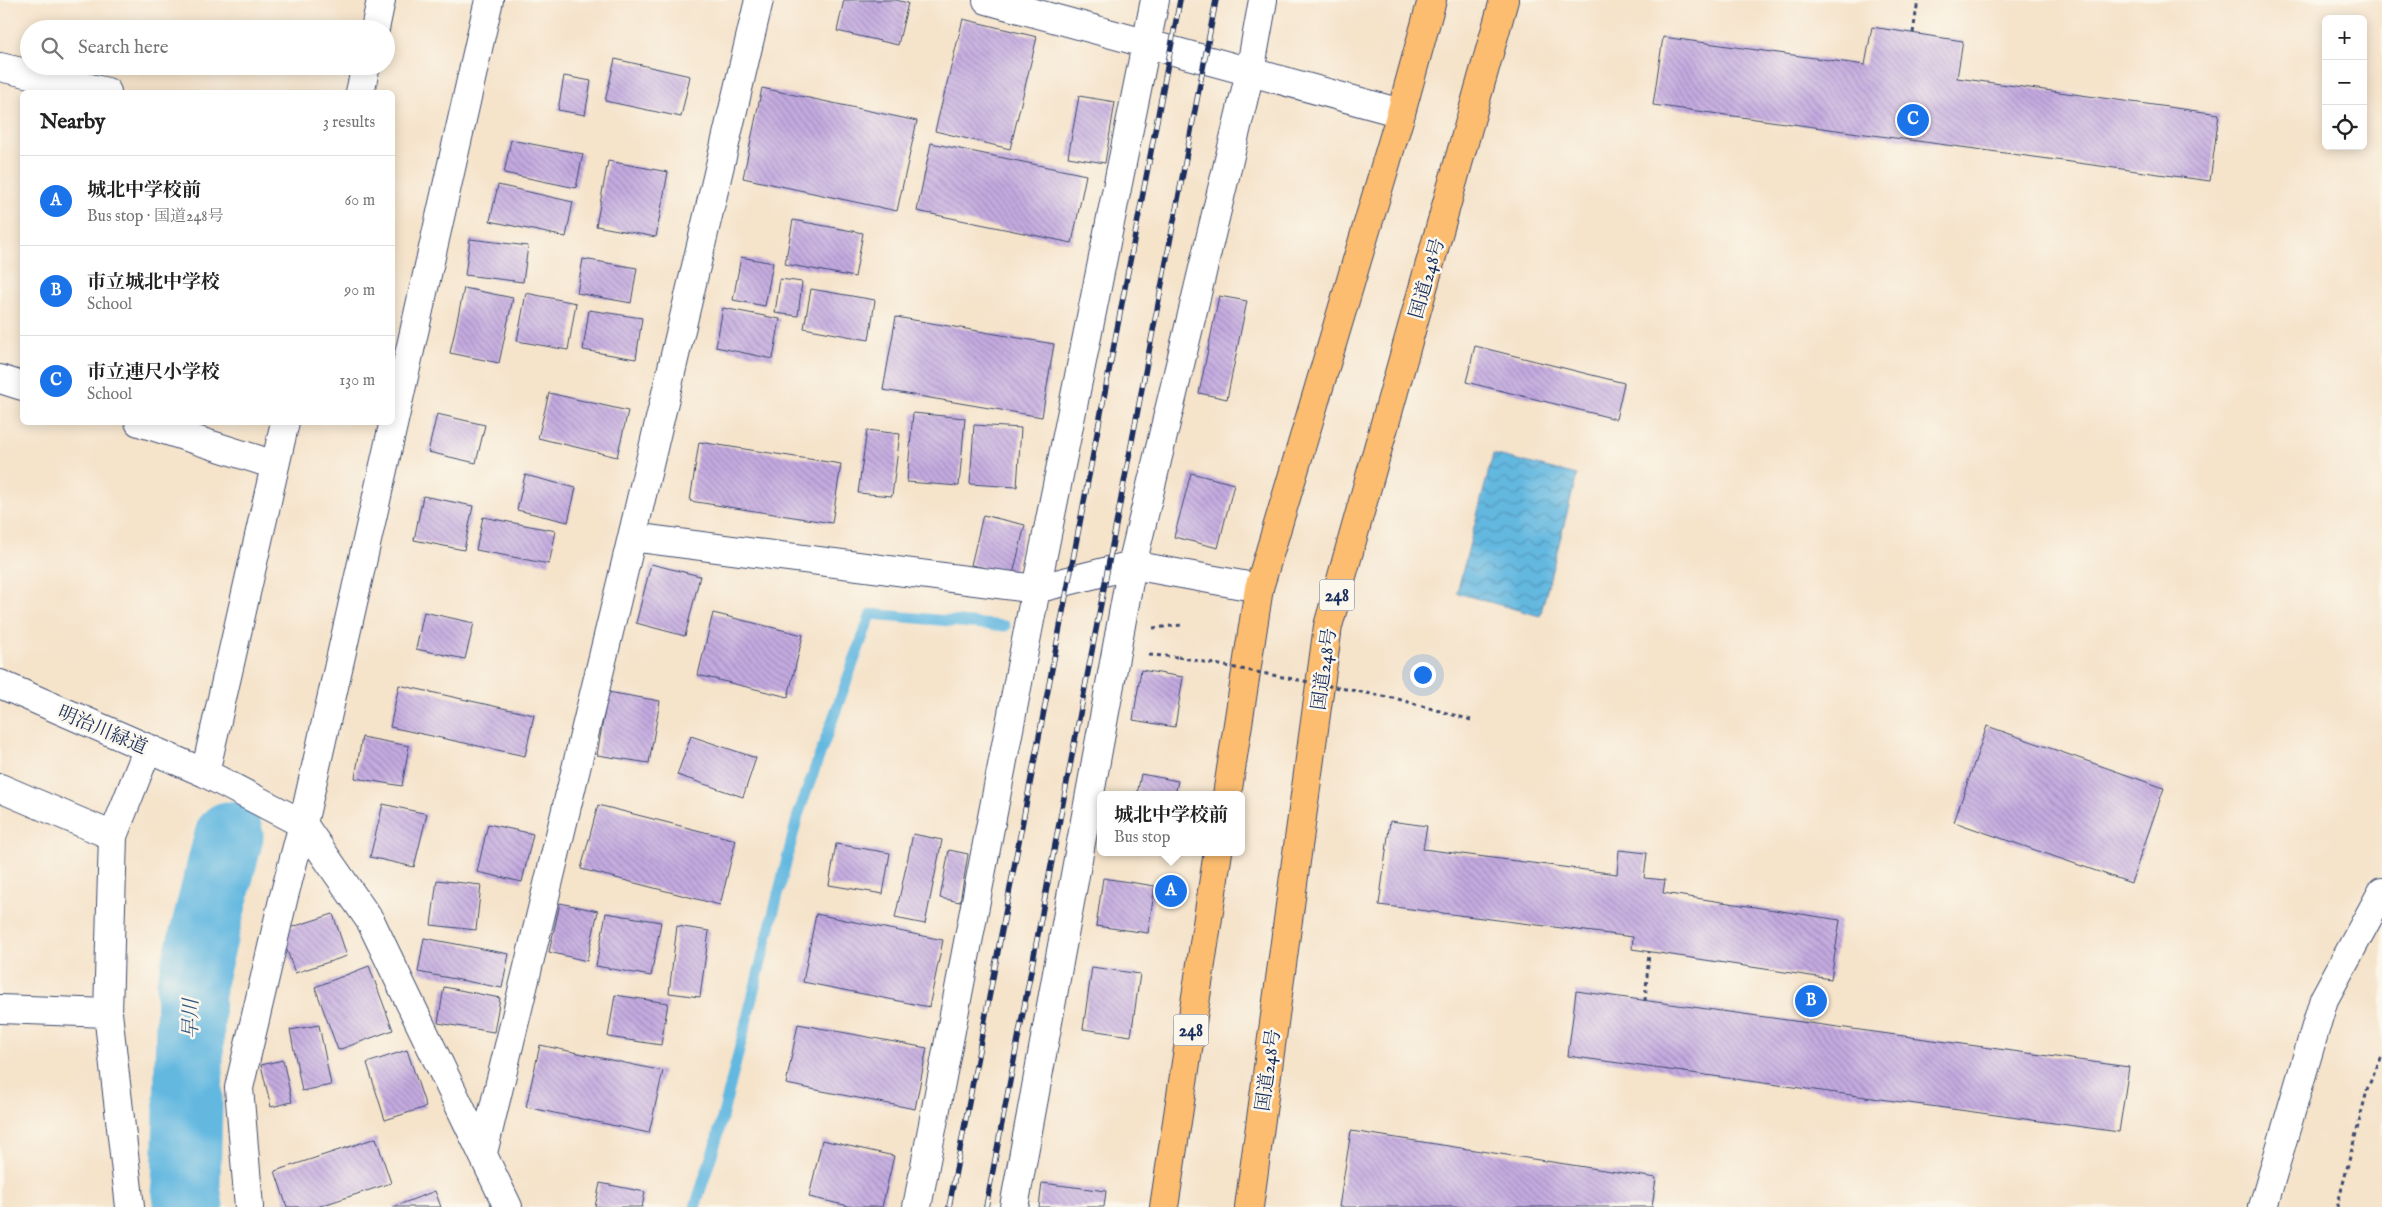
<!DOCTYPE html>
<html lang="en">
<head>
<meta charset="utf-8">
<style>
	body { margin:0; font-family:"IM FELL English","Noto Serif JP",serif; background:#f6f6f6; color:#222 }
	.controls { position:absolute; right:15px; top:15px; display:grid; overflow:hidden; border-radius:8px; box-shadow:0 2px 12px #0003 }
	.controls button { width:45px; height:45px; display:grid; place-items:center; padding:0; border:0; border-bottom:1px solid #e0e0e0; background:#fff; color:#222; font:25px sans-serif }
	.you { position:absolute; left:1422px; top:674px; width:18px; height:18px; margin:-12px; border:4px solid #fff; border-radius:50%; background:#1a73e8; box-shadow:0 0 0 8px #1a73e833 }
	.badge { display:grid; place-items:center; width:32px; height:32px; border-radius:50%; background:#1a73e8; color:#fff; font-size:16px; font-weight:700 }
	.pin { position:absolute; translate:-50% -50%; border:2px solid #fff; box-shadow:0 1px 5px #0006 }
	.popup { position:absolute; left:1097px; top:791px; width:148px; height:65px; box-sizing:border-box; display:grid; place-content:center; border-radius:8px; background:#fff; filter:drop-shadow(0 1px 4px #0005); font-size:16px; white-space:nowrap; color:#767676 }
	.popup b { font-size:19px; color:#222 }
	.popup::after { content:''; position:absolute; left:50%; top:100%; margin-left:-10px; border:10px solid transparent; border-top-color:#fff }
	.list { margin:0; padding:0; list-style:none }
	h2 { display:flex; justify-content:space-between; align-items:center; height:65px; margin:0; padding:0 20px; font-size:21px }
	h2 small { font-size:16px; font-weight:400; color:#767676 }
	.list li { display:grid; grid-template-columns:32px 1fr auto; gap:15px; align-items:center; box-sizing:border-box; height:90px; padding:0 20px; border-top:1px solid #e0e0e0 }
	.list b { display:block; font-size:19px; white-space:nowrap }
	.list p { margin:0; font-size:16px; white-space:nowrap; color:#767676 }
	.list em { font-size:16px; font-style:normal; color:#767676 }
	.icon { flex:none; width:28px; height:28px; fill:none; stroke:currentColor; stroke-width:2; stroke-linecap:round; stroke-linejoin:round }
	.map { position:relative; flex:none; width:2382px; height:1207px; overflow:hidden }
	.search { position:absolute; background:#fff; box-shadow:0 2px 12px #0003; left:20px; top:20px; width:375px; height:55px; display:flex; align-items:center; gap:12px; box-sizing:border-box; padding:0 18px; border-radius:28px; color:#767676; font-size:19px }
	.panel { position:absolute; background:#fff; box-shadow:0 2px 12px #0003; left:20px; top:90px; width:375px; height:335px; border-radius:8px }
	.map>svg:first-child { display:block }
	.water { fill:url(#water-waves); stroke:#40749f }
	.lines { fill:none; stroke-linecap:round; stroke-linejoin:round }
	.stream { stroke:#64b8e0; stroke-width:11 }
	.river { stroke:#64b8e0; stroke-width:69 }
	.building { fill:url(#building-back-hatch) }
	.minor-casing { stroke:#3c4a6e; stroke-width:30 }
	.highway-casing { stroke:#3c4a6e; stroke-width:30 }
	.path { stroke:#3c4a6e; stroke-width:3; stroke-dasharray:4 4; stroke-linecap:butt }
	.minor { stroke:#fff; stroke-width:28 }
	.highway { stroke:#fcbd6f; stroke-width:28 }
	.rail-casing { stroke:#1b2f5e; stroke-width:5.5 }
	.rail { stroke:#fbf7ec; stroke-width:4; stroke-dasharray:11; stroke-linecap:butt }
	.path-bridge { stroke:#3c4a6e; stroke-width:3; stroke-dasharray:4 4; stroke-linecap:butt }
	.labels { text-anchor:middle; stroke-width:5; stroke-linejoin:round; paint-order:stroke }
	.shield { fill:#fbf7ec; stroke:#5e6b89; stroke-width:1 }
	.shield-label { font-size:18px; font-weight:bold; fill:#1b2f5e }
	.street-label { font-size:19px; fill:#1b2f5e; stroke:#fbf7ec }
	.water-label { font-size:20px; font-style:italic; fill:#315885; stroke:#fbf7ec }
</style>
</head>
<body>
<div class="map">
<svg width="2382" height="1207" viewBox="0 0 2382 1207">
	<defs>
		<pattern id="water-waves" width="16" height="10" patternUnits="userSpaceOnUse" patternTransform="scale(1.25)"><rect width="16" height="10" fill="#64b8e0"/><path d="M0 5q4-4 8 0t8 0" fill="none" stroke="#5296b9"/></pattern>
		<pattern id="building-back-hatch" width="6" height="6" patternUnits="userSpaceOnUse" patternTransform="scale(1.25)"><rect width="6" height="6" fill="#c4aae0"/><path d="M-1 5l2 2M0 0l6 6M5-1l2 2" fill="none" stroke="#9e8bb9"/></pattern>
	</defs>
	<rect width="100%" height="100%" fill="#fbf7ec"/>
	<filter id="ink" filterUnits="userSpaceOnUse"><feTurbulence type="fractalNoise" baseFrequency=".02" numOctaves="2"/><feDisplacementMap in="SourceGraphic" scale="10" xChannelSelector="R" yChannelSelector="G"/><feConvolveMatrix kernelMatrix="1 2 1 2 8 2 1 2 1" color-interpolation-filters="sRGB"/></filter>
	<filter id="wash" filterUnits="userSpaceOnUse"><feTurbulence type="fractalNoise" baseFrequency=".0096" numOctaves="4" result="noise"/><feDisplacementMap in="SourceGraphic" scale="20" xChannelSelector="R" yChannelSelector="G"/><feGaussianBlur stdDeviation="1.12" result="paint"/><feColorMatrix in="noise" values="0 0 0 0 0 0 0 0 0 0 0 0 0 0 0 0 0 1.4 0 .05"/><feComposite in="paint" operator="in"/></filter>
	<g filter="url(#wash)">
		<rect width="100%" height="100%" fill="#f5e3ca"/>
		<!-- water -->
		<path class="water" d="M1493,454L1577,475L1540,616L1457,593Z"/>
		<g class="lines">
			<!-- stream -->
			<path class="stream" d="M695,1207L716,1142L798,815L871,614L1005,626"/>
			<!-- river -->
			<path class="river" d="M189,1207L186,1187L191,985L229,836"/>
		</g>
		<g id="blocks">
			<!-- building -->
			<path class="building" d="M844,0H896L908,3L898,45L837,31Z
				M963,19L1037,37L1010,149L935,131Z
				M1872,27L1963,41L1957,78L2219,114L2210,181L1653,105L1663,37L1865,65Z
				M615,59L690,76L681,117L605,101Z
				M564,76L591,81L585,115L558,110Z
				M762,88L917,121L897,211L743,178Z
				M1079,96L1115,102L1105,163L1068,157Z
				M511,140L583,154L576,188L504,173Z
				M931,143L1086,175L1072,243L917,211Z
				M608,161L668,172L656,237L596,226Z
				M498,185L573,202L566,237L490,221Z
				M793,220L863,233L855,277L785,264Z
				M470,239L528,246L523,282L465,275Z
				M741,257L773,263L765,306L733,300Z
				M583,259L637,268L631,303L577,293Z
				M780,279L802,282L798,316L775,313Z
				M464,288L513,298L499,363L450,353Z
				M811,289L875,300L869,340L804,328Z
				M526,293L576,303L568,350L517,341Z
				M1219,296L1247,301L1227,399L1199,393Z
				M723,308L780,319L773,359L716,347Z
				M589,310L642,318L636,359L583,350Z
				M896,317L1054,344L1042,417L883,390Z
				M1475,346L1624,383L1616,419L1466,382Z
				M549,393L628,411L617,457L538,438Z
				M913,413L965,418L959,486L907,482Z
				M437,414L485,425L476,463L428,452Z
				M974,425L1021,428L1017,487L970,484Z
				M867,430L900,434L892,496L858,493Z
				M699,442L841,464L832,523L690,501Z
				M1191,473L1234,484L1218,548L1174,537Z
				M525,475L576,488L568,522L517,510Z
				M423,496L473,506L464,550L414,540Z
				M983,515L1025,525L1013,574L971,565Z
				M483,517L556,531L549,564L476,550Z
				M651,564L700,576L685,636L636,623Z
				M424,612L474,623L465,659L416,649Z
				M713,613L803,635L788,697L698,675Z
				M1141,670L1183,677L1175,727L1133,720Z
				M399,685L534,715L525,756L390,727Z
				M608,692L660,701L649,763L597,755Z
				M1987,726L2164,788L2131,883L1954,822Z
				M691,736L756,758L743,797L677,775Z
				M362,737L409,746L402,786L355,778Z
				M1141,774L1178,781L1175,795H1137Z
				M383,804L427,814L414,867L370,857Z
				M598,805L736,840L720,905L581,869Z
				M1390,821L1427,826L1423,849L1617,874L1619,850L1647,853L1644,878L1665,880L1663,893L1840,920L1831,979L1632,949L1633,937L1379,905Z
				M488,824L533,834L522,882L477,872Z
				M913,834L942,840L925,924L895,918Z
				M836,844L890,853L883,894L829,885Z
				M949,850L968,854L960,902L940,898Z
				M1103,878L1155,886L1148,933L1096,926Z
				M437,880L481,885L476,930L431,925Z
				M560,903L598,911L587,961L549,952Z
				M606,913L661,922L651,976L596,966Z
				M333,914L347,956L295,973L280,931Z
				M816,914L943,940L929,1007L803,982Z
				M677,926L709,931L700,997L669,993Z
				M424,938L509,954L502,988L418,972Z
				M369,966L393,1030L338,1050L315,987Z
				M1092,967L1140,974L1131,1036L1083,1029Z
				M444,987L500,998L494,1032L438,1023Z
				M1576,991L2129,1067L2119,1132L1568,1056Z
				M615,995L668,1003L661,1045L608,1037Z
				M798,1024L927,1048L915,1109L786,1084Z
				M319,1025L331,1085L302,1091L290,1030Z
				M540,1045L663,1071L649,1133L526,1107Z
				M407,1050L426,1107L385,1120L367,1063Z
				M283,1060L292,1102L271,1107L261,1065Z
				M1351,1131L1656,1178L1652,1207H1339Z
				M376,1138L391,1183L317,1207H287L275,1171Z
				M822,1140L894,1156L882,1207H853L809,1197Z
				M600,1183L645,1192L642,1207H595Z
				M1042,1183L1106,1191L1104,1207H1039Z
				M435,1191L441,1207H393Z"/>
		</g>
	</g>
	<g filter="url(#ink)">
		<use href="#blocks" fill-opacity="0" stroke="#3c4a6e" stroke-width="1"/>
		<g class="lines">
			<!-- minor casing -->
			<g class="minor-casing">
				<path id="minor" d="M987,0L1401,113
					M375,29L381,0
					M0,67L107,92
					M360,92L366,66
					M0,379L22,386
					M139,422L275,465
					M632,537L1036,589L1132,565L1259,588
					M0,684L205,773L303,824L371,922L508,1207
					M205,773L285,422
					M0,788L113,836
					M0,1009L108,1013
					M483,1153L632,537L759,0
					M130,1207L108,1013L113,836L148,748
					M249,1207L239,1088L283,900L303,824L489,0
					M917,1207L1036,589L1155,0
					M1014,1207L1132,565L1250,72L1263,0
					M2263,1207L2324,999L2382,892"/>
			</g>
			<!-- highway casing -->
			<g class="highway-casing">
				<path id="highway" d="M1227,795L1259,588L1401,113L1432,0
					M1164,1207L1218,852
					M1249,1207L1328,626L1504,0"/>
			</g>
			<!-- path -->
			<path class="path" d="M1913,33L1918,0
				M1153,628L1182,625
				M1149,655L1178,657
				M1398,699L1471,720
				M1645,1001L1649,952
				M2337,1207L2368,1087L2382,1056"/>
			<!-- minor -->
			<use href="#minor" class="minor"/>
			<!-- highway -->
			<use href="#highway" class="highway"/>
			<!-- rail casing -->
			<g class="rail-casing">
				<path id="rail" d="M949,1207L1180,0
					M986,1207L1216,0"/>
			</g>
			<!-- rail -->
			<use href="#rail" class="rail"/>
			<!-- path-bridge -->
			<path class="path-bridge" d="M1178,657L1398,699"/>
		</g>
	</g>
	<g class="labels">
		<!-- shield labels -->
		<g class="shield">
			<rect x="1319.5" y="579.5" width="35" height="31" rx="4"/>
			<rect x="1173.5" y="1014.5" width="35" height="31" rx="4"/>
		</g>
		<g class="shield-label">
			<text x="1337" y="601">248</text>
			<text x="1191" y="1036">248</text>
		</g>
		<!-- street labels -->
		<g class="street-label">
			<text transform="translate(1426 278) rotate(-74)" y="7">国道248号</text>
			<text transform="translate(1323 669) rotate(-82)" y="7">国道248号</text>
			<text transform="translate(103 729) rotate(23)" y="7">明治川緑道</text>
			<text transform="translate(1267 1070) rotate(-82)" y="7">国道248号</text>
		</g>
		<!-- water labels -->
		<g class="water-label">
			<text transform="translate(190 1019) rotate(-89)" y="7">早川</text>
		</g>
	</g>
</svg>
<div class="controls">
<button>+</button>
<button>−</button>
<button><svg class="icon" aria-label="locate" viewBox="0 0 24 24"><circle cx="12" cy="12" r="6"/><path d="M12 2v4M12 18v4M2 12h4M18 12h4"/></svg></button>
</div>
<div class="you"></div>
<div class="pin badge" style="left:1171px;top:891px">A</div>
<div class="popup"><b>城北中学校前</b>Bus stop</div>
<div class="pin badge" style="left:1811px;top:1001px">B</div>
<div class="pin badge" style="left:1913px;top:120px">C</div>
<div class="search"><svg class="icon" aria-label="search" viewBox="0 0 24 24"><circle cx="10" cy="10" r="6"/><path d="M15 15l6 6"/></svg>Search here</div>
<section class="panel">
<h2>Nearby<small>3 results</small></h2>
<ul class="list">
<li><span class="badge">A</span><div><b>城北中学校前</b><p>Bus stop · 国道248号</p></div><em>60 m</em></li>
<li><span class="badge">B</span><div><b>市立城北中学校</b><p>School</p></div><em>90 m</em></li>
<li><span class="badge">C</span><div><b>市立連尺小学校</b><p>School</p></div><em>130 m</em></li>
</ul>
</section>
</div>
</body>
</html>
